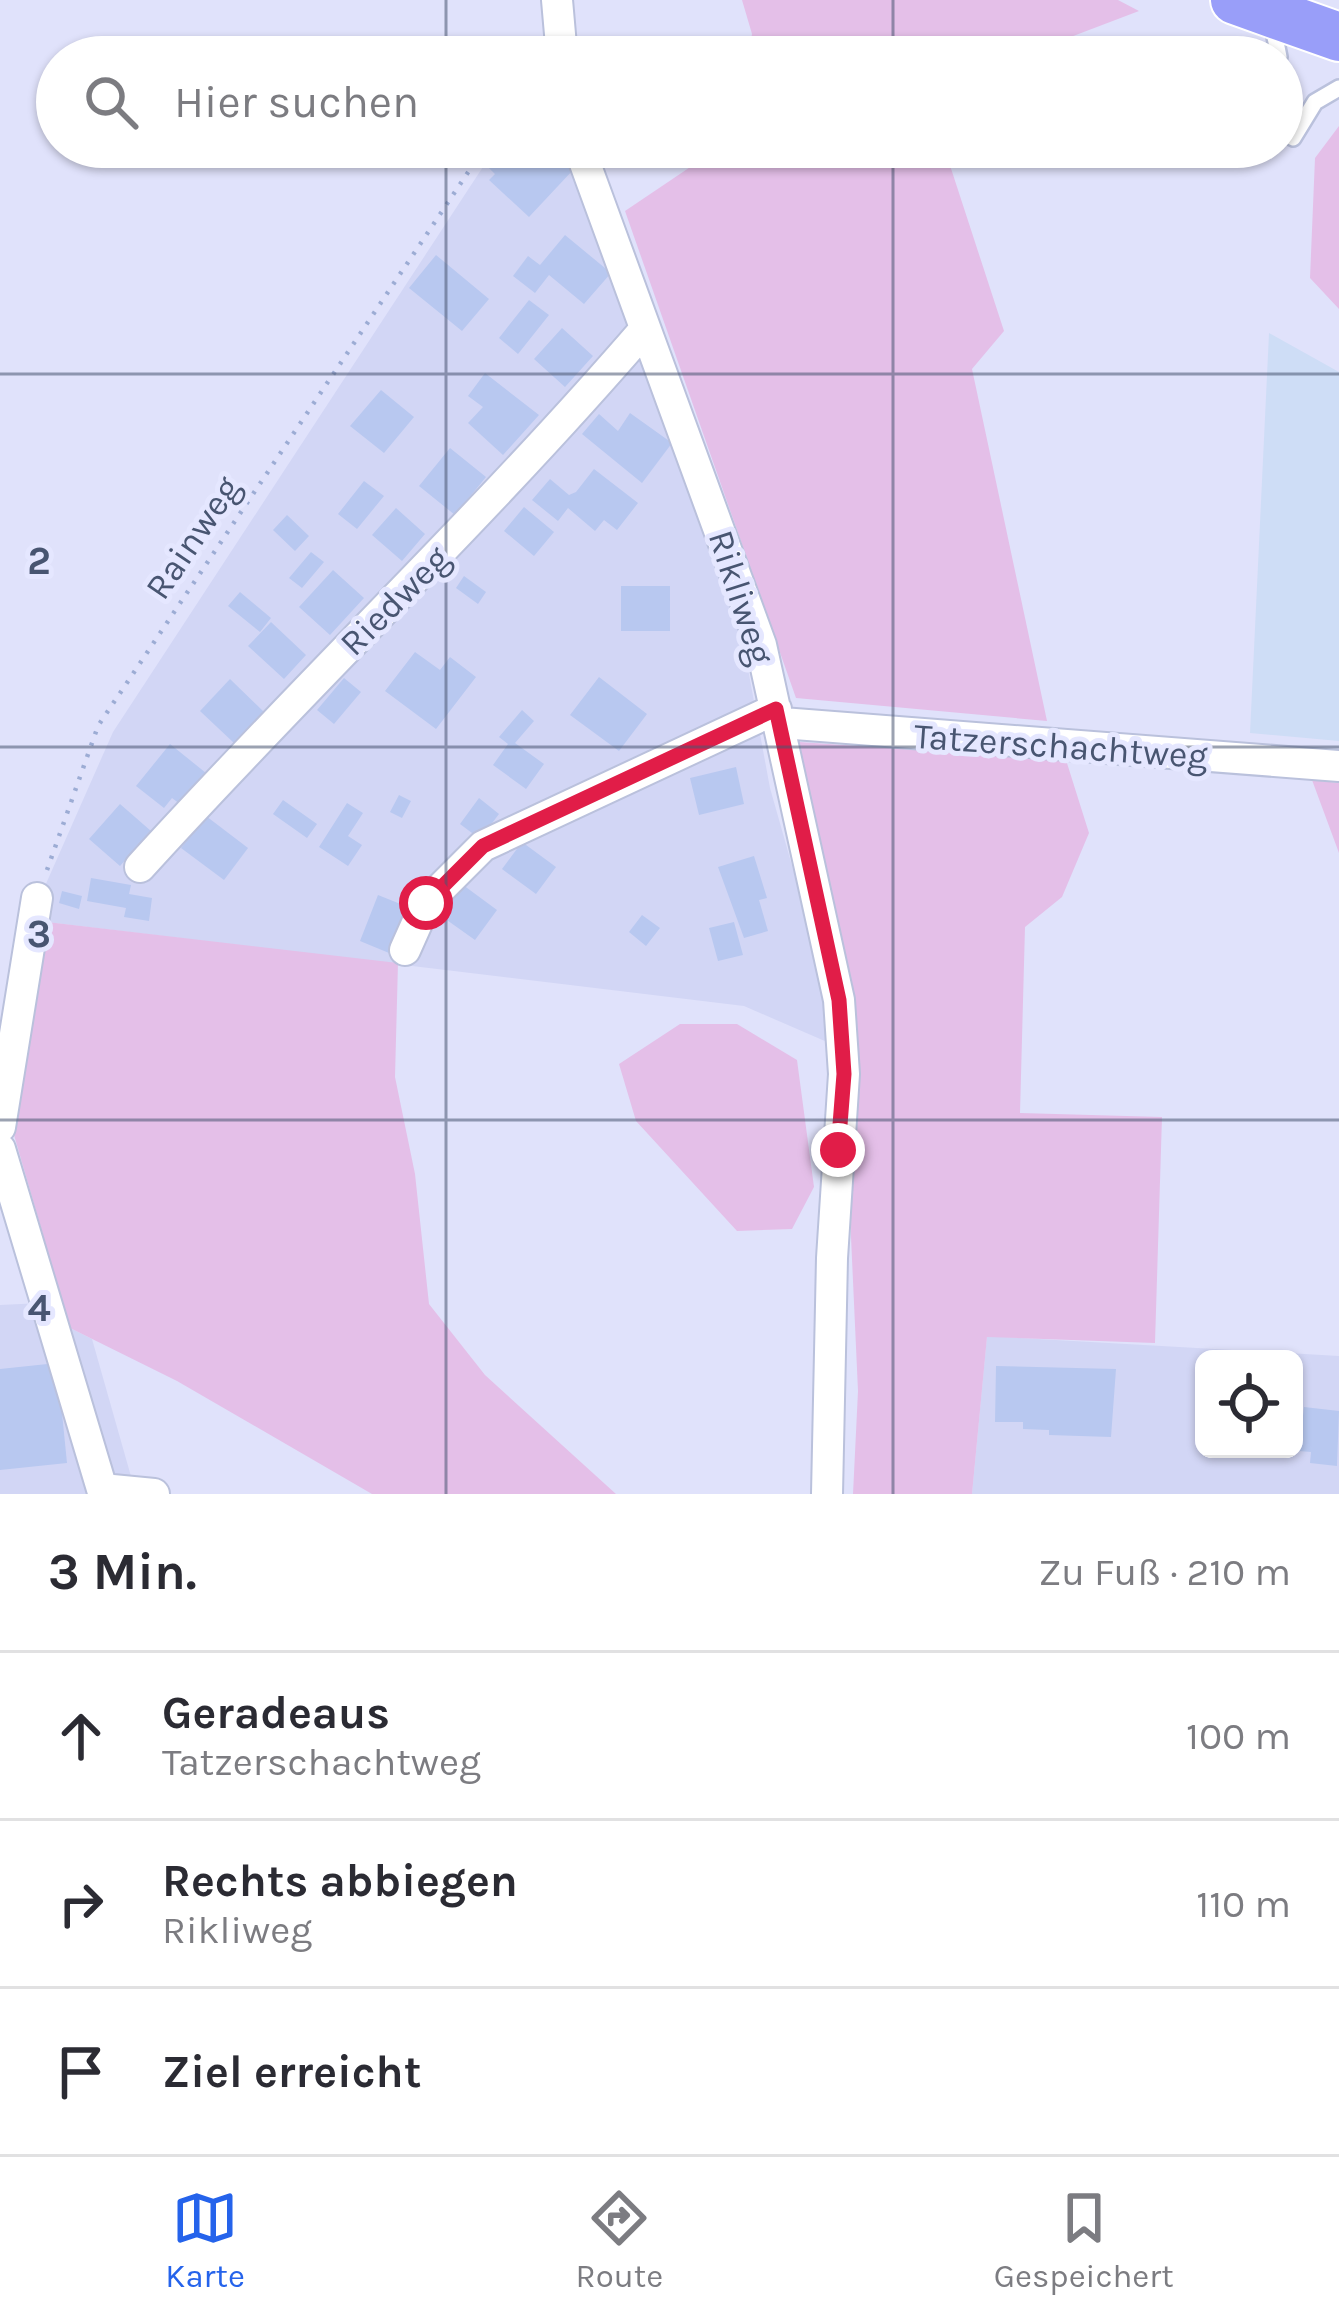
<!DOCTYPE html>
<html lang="de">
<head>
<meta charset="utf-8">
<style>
	body { margin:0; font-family:Karla,sans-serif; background:#f7f7f7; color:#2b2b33 }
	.controls { position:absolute; right:36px; bottom:36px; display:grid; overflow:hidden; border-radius:18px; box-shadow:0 3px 9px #0004 }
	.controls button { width:108px; height:108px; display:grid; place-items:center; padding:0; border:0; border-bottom:3px solid #e1e1e2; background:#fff; color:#2b2b33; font:60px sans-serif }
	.stop { position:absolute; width:36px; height:36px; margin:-27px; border:9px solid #e11d48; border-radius:50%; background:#fff }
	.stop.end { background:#e11d48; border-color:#fff; box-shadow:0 3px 12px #0008 }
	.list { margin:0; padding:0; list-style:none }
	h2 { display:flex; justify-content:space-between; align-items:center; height:156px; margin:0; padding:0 48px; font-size:51px }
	h2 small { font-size:39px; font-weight:400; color:#7c7c81 }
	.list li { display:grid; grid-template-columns:78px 1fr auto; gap:36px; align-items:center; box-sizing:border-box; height:168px; padding:0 48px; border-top:3px solid #e1e1e2 }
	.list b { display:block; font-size:45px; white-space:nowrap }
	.list p { margin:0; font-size:39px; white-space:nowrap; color:#7c7c81 }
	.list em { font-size:39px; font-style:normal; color:#7c7c81 }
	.icon { flex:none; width:66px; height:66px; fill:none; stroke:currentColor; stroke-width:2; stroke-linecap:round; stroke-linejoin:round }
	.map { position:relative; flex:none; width:1339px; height:1494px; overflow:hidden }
	.search { position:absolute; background:#fff; box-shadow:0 3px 9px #0004; left:36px; right:36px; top:36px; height:132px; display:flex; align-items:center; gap:30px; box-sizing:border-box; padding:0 42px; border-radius:66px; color:#7c7c81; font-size:45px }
	.sheet { height:660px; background:#fff }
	nav { display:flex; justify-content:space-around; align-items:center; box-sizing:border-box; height:168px; border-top:3px solid #e1e1e2; background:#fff; font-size:33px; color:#7c7c81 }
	nav a { display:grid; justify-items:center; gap:6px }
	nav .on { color:#2563eb }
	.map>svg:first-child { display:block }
	.residential { fill:#d2d6f5; fill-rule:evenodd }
	.commercial { fill:#ceddf6 }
	.green { fill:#e4bfe8 }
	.building { fill:#b8c8f0 }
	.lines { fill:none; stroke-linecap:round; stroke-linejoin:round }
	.lane-casing { stroke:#bac1dc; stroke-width:20 }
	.street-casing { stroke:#bac1dc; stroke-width:34 }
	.primary-casing { stroke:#fff; stroke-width:52 }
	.path { stroke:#9cacd4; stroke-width:4.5; stroke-dasharray:3 9; stroke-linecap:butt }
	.lane { stroke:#fff; stroke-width:15 }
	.street { stroke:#fff; stroke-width:30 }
	.primary { stroke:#999ef9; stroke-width:48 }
	.route { stroke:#e11d48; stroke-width:15 }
	.grid { fill:none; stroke:#485571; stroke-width:3; stroke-opacity:0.55 }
	.labels { text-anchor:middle; stroke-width:10; stroke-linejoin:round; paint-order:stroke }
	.street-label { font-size:36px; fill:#485571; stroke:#e5e7ff }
	.grid-label { font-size:39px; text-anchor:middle; font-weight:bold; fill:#485571; stroke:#e5e7ff; stroke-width:10; stroke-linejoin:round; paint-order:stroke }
</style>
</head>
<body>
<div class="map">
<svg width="1339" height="1494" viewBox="0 0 1339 1494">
	<rect width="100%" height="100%" fill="#e0e2fb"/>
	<!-- residential -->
	<path class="residential" d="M496,147H574L743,642L770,788L821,968L834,1045L744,1006L30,920L113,732Z
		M62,1302L70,1328L92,1339L136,1494H0V1305Z
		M987,1336L1339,1356V1494H972ZM1204,1359H1294V1449H1204Z"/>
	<!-- commercial -->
	<path class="commercial" d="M1269,333L1339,372V741L1250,733Z"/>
	<!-- green -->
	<path class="green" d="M742,0H1118L1139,11L1018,57H748L752,34Z
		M1339,126V309L1310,278L1315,158Z
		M720,147H944L1004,331L972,369L1047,721L796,698L625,211Z
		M799,742L1066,760L1089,833L1062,897L1025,927L1020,1113L1162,1117L1155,1343L987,1337L972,1494H853L858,1391L851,1237L852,1000Z
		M1312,780L1339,783V853Z
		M30,920L398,963L395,1077L415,1174L429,1304L485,1375L616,1494H372L177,1381L70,1328L3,1097Z
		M680,1024H737L797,1060L814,1187L792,1229L737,1231L636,1121L619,1064Z"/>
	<!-- building -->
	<path class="building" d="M497,147H547L573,170L529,217L489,180L495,174L483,162Z
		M565,235L611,273L584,304L549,275L535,293L513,276L528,256L540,265Z
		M436,255L489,299L462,331L409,288Z
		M529,300L549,315L518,354L499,338Z
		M562,328L593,356L565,387L534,359Z
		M485,373L539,415L503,455L468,423L483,407L468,396Z
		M381,390L414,417L384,453L350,426Z
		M630,413L672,443L642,483L582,434L599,414L618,431Z
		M450,448L486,477L455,515L419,486Z
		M594,469L638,503L617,530L604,520L595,531L568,508L558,521L532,500L550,479L569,495L576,492Z
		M364,481L384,496L357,529L338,514Z
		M524,507L554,532L534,556L504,531Z
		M396,508L425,534L402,561L372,535Z
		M287,515L309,536L295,551L273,530Z
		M311,552L324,562L302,588L289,578Z
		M333,570L364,598L330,635L299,607Z
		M464,576L486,592L478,604L456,588Z
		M621,586H670V631H621Z
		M240,592L271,618L260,632L228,606Z
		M271,622L306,655L284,679L248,646Z
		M415,652L440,670L450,657L476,677L436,729L385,691Z
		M599,677L647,714L619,751L570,715Z
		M344,678L361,692L334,724L317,710Z
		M230,679L264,712L234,743L200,711Z
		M522,710L534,721L515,743L544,764L526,789L493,765L508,744L499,737Z
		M170,744L206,773L180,804L172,798L164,808L136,786Z
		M736,767L744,804L699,815L690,778Z
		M399,795L411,801L402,818L390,812Z
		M479,798L499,814L480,839L460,824Z
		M283,800L317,824L307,838L273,814Z
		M347,803L363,813L348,836L362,845L348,866L319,847Z
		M120,804L151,831L120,866L89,839Z
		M206,816L248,848L224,880L181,848Z
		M522,842L556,867L536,894L502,869Z
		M754,856L767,898L759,900L768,931L744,938L718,867Z
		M91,878L131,885L129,894L152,898L149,921L124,917L126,908L87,901Z
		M459,882L497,910L475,940L437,913Z
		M62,891L82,896L79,909L59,903Z
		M378,895L408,907L389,953L360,941Z
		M642,915L660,928L646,946L629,932Z
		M734,922L743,955L718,961L709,928Z
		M57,1363L67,1463L0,1470V1369Z
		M996,1366L1116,1369L1111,1437L1049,1435V1430L1023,1429V1422H995Z
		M1304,1407L1339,1411L1337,1466L1310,1463L1311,1452L1299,1451Z"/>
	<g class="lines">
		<!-- lane casing -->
		<g class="lane-casing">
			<path id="lane" d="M1272,22L1279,57
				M1282,75L1286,127L1293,138L1315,102L1339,88"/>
		</g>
		<!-- street casing -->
		<g class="street-casing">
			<path id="street" d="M557,0L562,57
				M579,147L761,645L839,1000L844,1074L832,1258L827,1494
				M782,723L1339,766
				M140,867C305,685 484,516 645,329
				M405,950L426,903L483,846L776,709
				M0,1127L37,898
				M0,1149L102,1489L154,1494"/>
		</g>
		<!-- primary casing -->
		<g class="primary-casing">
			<path id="primary" d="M1235,0L1339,37"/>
		</g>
		<!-- path -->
		<path class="path" d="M47,870L98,726L485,147"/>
		<!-- lane -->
		<use href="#lane" class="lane"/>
		<!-- street -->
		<use href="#street" class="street"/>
		<!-- primary -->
		<use href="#primary" class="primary"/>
	</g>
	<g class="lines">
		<!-- route -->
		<path class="route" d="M426,903L483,846L776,709L839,1000L844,1074L838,1150"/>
	</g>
	<!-- grid -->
	<path class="grid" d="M446,0V57M893,0V57M446,147V1494M893,147V1494M0,374H1339M0,747H1339M0,1120H1339"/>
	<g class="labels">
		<!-- street labels -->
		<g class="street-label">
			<text transform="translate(192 537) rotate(-56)" y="13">Rainweg</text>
			<text transform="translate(742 597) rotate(72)" y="13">Rikliweg</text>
			<text transform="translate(394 600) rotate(-45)" y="13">Riedweg</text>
			<text transform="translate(1061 745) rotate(4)" y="13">Tatzerschachtweg</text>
		</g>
	</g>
	<g class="grid-label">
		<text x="39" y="574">2</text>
		<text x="39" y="947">3</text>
		<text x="39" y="1321">4</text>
	</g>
</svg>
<div class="controls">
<button><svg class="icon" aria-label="locate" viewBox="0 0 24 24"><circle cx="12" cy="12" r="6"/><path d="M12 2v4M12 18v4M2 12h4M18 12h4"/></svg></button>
</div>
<div class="stop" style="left:426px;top:903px"></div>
<div class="stop end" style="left:838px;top:1150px"></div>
<div class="search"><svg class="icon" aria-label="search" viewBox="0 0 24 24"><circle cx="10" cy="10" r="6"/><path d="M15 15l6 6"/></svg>Hier suchen</div>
</div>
<section class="sheet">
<h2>3 Min.<small>Zu Fuß · 210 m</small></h2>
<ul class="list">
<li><svg class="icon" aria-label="ahead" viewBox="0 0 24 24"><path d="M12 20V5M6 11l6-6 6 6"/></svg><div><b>Geradeaus</b><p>Tatzerschachtweg</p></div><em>100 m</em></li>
<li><svg class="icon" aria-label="right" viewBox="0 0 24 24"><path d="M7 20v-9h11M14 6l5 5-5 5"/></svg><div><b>Rechts abbiegen</b><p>Rikliweg</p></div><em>110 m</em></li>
<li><svg class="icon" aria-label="arrive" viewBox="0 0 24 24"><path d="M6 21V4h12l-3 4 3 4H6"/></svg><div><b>Ziel erreicht</b></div></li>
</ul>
</section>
<nav>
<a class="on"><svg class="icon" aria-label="map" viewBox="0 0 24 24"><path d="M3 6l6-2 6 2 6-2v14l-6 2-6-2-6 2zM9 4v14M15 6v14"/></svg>Karte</a>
<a><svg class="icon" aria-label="directions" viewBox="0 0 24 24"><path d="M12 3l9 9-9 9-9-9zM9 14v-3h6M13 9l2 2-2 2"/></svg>Route</a>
<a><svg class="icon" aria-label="saved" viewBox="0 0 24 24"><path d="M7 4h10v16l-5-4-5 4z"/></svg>Gespeichert</a>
</nav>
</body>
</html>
